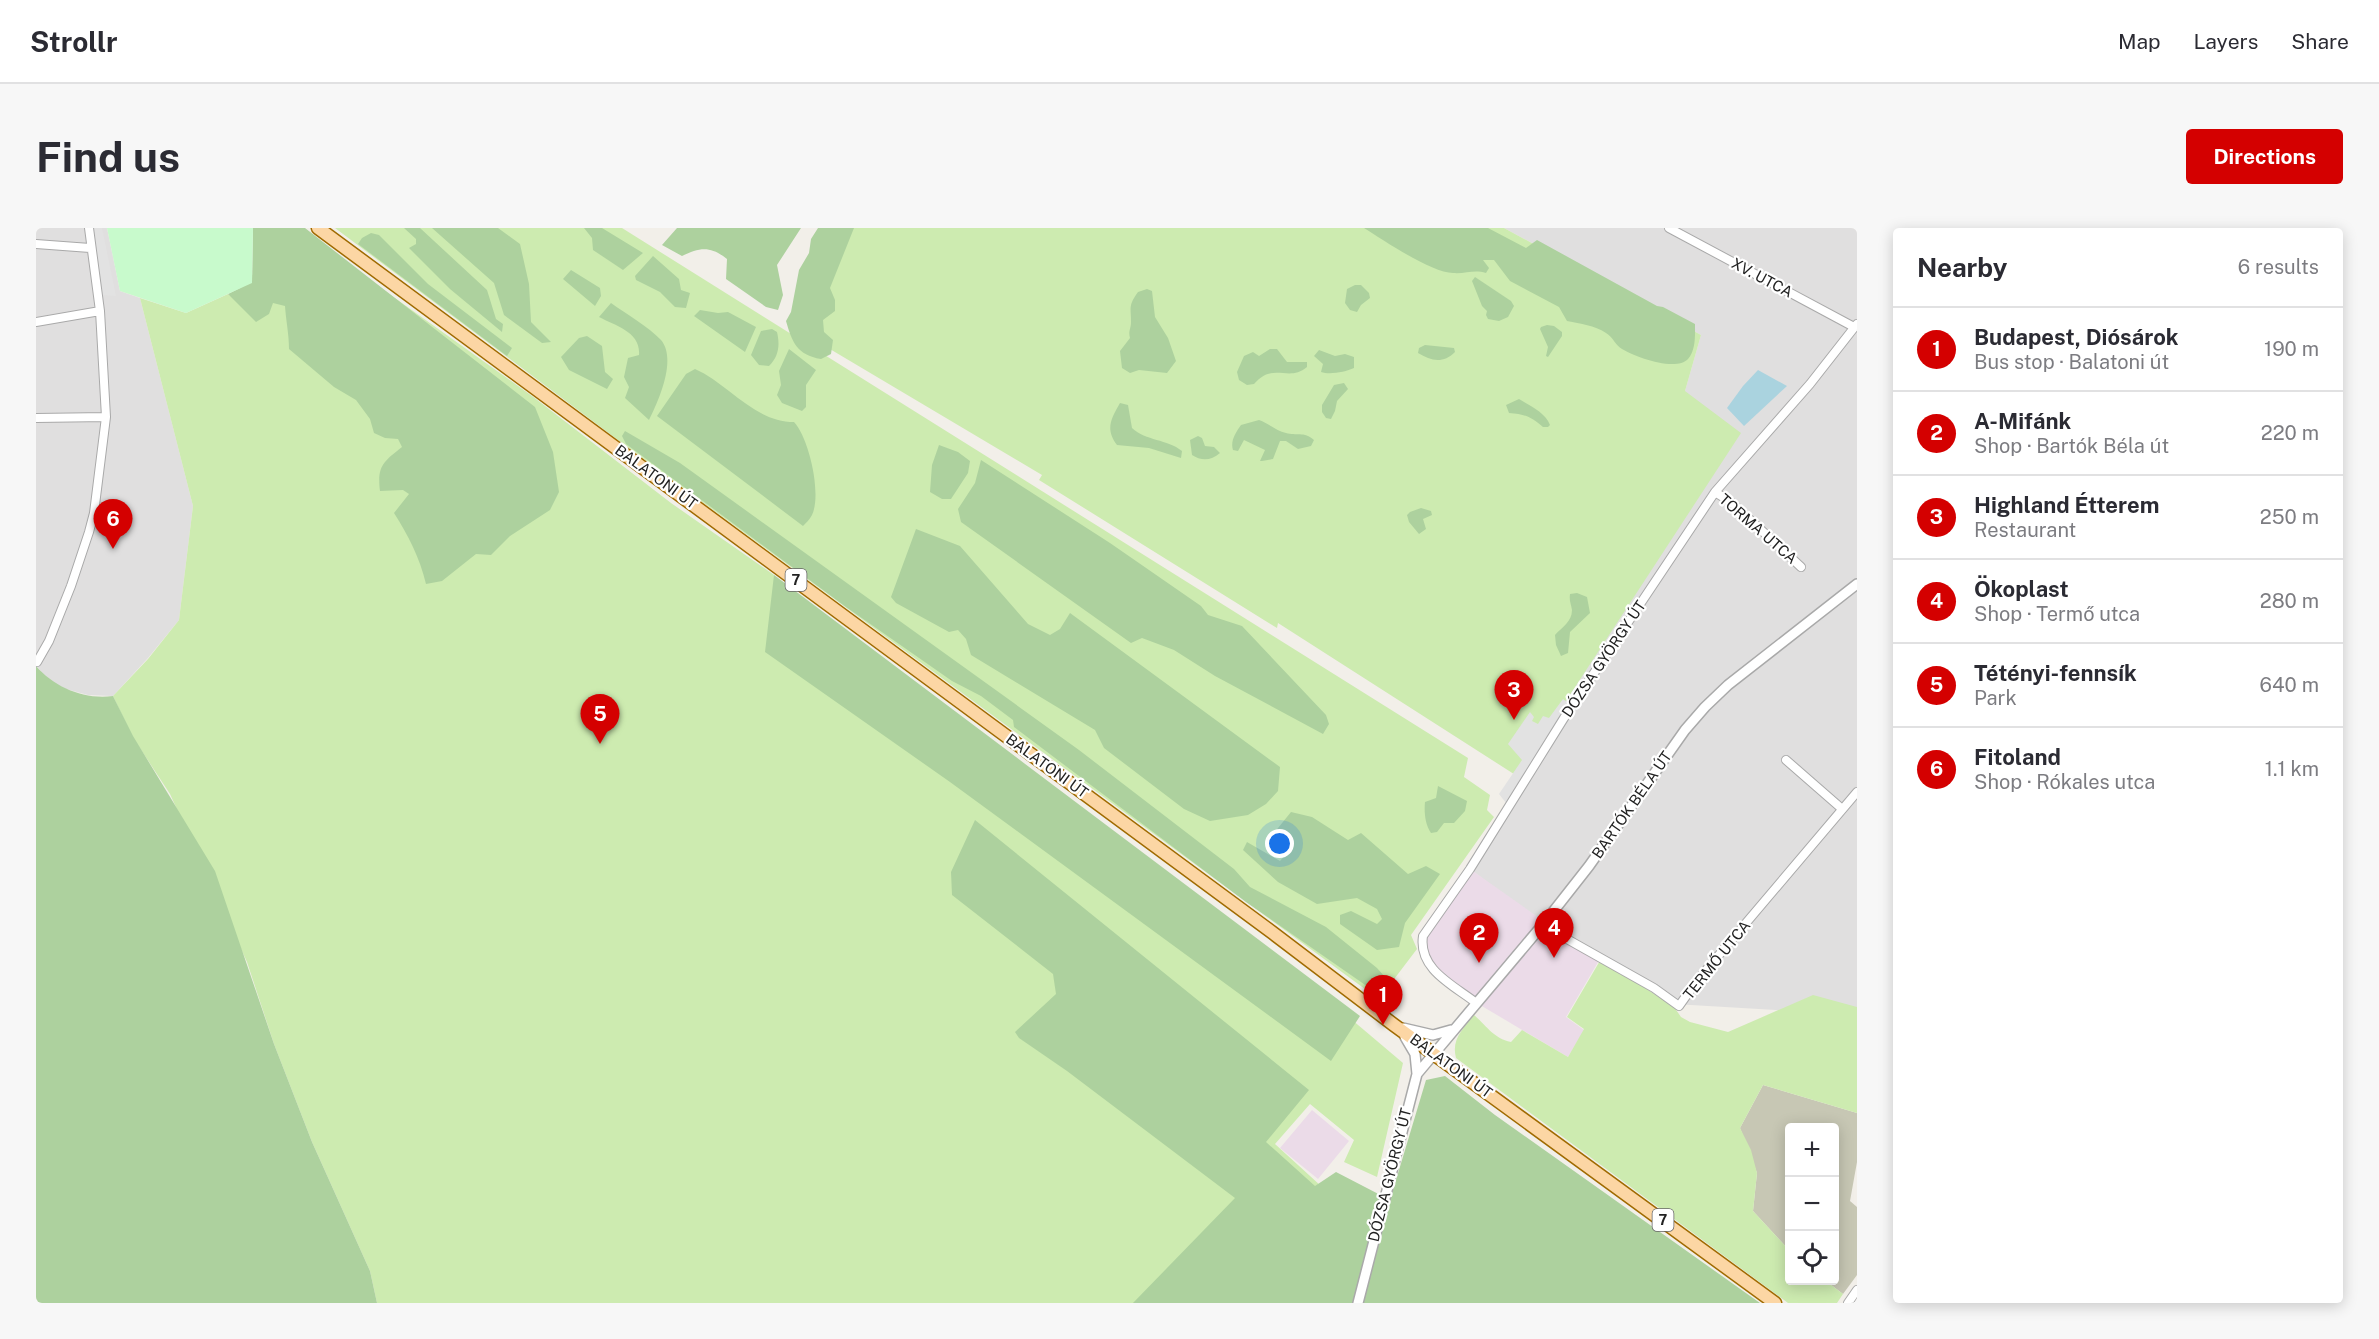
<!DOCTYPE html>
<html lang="en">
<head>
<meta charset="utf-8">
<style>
	body { margin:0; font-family:"Public Sans",sans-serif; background:#f7f7f7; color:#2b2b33 }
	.controls { position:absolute; right:18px; bottom:18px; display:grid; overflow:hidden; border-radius:6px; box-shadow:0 3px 15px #0003 }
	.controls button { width:54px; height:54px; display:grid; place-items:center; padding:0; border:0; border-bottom:2px solid #e1e1e2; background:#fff; color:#2b2b33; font:30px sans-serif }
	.you { position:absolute; left:1244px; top:616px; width:21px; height:21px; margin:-15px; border:4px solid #fff; border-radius:50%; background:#1a73e8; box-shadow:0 0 0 9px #1a73e833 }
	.badge { display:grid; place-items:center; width:39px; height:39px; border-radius:50%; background:#d40000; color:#fff; font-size:20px; font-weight:700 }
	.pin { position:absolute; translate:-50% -50px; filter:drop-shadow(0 2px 3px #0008) }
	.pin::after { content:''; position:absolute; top:32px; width:21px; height:18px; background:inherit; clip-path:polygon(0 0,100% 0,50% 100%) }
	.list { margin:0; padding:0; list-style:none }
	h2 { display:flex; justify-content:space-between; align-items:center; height:78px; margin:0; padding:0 24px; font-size:26px }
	h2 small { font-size:20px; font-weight:400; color:#7c7c81 }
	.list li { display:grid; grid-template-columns:39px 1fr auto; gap:18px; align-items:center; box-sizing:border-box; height:84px; padding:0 24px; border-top:2px solid #e1e1e2 }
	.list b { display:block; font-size:22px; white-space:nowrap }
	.list p { margin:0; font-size:20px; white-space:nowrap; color:#7c7c81 }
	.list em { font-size:20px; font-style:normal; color:#7c7c81 }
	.icon { flex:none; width:33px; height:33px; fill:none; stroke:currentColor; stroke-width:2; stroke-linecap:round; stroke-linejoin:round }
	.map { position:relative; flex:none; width:1821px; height:1075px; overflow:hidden; border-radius:6px }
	header { display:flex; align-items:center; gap:36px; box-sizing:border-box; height:84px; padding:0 30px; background:#fff; border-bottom:2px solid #e1e1e2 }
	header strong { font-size:28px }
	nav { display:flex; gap:33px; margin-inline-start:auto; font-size:21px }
	.intro { display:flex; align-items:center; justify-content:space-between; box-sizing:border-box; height:144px; padding:0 36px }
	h1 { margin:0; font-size:42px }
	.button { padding:15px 27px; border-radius:6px; background:#d40000; color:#fff; font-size:21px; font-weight:700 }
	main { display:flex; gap:36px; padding:0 36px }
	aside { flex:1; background:#fff; border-radius:6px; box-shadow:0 3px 15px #0003 }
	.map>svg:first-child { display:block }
	.residential { fill:#e0dfdf }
	.industrial { fill:#ebdbe8 }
	.construction { fill:#c7c7b4 }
	.grass { fill:#cdebb0 }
	.forest { fill:#add19e }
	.park { fill:#c8facc }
	.parking { fill:#e2e2e2 }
	.water { fill:#aad3df }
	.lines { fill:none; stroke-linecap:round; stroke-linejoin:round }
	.minor-casing { stroke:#a9a9a9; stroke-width:10 }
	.tertiary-casing { stroke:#a9a9a9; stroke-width:12 }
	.primary-casing { stroke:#a06b00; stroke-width:15 }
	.minor { stroke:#fff; stroke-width:8 }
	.tertiary { stroke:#fff; stroke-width:9 }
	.primary { stroke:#fcd6a4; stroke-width:12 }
	.labels { text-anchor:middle; stroke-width:4.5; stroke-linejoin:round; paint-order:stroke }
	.shield { fill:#fff; stroke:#646464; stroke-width:1.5 }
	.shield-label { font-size:14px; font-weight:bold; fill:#222 }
	.street-label { font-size:15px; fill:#222; stroke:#fff }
</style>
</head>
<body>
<header>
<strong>Strollr</strong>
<nav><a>Map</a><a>Layers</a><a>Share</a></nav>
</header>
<div class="intro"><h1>Find us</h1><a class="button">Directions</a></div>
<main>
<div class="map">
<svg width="1821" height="1075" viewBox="0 0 1821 1075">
	<rect width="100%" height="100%" fill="#f2efe9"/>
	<!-- residential -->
	<path class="residential" d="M0,0H71L84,63L104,70L157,278L143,392L112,430L77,468L52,467L30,461L15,454L0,438Z
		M1468,0H1821V787L1638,776L1515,702L1434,641L1490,548L1649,163L1665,107Z"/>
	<!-- industrial -->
	<path class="industrial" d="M1434,641L1509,694L1565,729L1530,789L1548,802L1532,829L1439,774L1393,738L1387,708Z
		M1276,882L1313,913L1282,951L1244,920Z"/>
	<!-- construction -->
	<path class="construction" d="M1727,857L1821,885V934L1814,973L1821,979V1047L1807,1066L1790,1053L1798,1052V900H1754L1753,1022L1717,983L1721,945L1704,900Z"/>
	<!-- grass -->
	<path class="grass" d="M261,0L496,168L635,275L738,347V353L1250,736L1367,835L1341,949L1308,934L1318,912L1274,876L1239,916L1285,958L1315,1075H341L334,1043L276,914L238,816L211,734L134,566L96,508L77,468L112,431L143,392L157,278L104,70L150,85L192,66L196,69Z
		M299,0H586L1432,530L1428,549L1454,567L1451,582L1458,589L1375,707L1381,721L1346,767L1333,764L582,212Z
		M809,0H1468L1665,107L1649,163L1705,205L1481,548L1242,395L1241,400L1003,252L1006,247L772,108Z
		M1565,731L1638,779L1645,789L1654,794L1692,804L1777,767L1821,779V885L1727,857L1704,900L1715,922L1721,945L1717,983L1753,1022L1754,1052L1790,1053L1807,1066L1801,1075H1752L1420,830C1415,811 1427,801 1438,787C1452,799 1457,810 1475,814L1486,802L1532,829L1548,801L1531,789Z"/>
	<!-- forest -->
	<path class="forest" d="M217,0H269L499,179L517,224L523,264L514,282L474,308L455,327L440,326L406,353L390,356C384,330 372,307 358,285L373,266L367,262L344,263C341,238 347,234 366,219L362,211L349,210L338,205L334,191L320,172L298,159L253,121C253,106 250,93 249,78L237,75L233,86L220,94L192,66L216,54Z
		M368,0H384L451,62L460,91L467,96L466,104L414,61L373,20L380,16V11Z
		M396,0H462L484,16L493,56L495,94L515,114L506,115L468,87L458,55Z
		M548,0H566L607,25L587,42L557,22L556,10Z
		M641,0H765L741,37L747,67L742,82L730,79L690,51L691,31C675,18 664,19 646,28L626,17Z
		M782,0H818L794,60L799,72V83L787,92L788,104L797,112L795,126L785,131C761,127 756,114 750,93L755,84L763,42L773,25L775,11Z
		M1328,0H1452L1490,20L1501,12L1621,78L1627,79L1659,96C1659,107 1660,122 1652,131C1640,144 1599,129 1586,121C1580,118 1577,109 1570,105C1558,97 1545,96 1531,93L1523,79L1474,53L1458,32H1447L1453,40L1450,45C1438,41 1430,46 1417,45C1396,45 1347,12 1328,0Z
		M335,5L343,7L392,56L476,120L471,128L322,16L326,10Z
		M617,28L643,51L645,62L654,65L650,80L639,79L624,64L600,52L599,48Z
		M535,42L564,60L565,68L559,78L527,51Z
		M1439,49L1475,73L1478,78L1472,89L1463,93L1452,91L1450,87L1451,83L1446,78L1436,53Z
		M1319,57H1325L1333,65L1334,70L1325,77L1321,84L1314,82L1309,75L1311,61Z
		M1111,61L1116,63L1119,89L1132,110L1140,133L1131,145L1103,142L1094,145L1086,140L1084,123L1094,110C1092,103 1095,101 1095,94C1095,79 1092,78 1102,64Z
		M575,75C590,86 613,99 625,112C641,131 623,172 613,192L589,170L593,159L588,149L592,130L603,127C605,104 580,98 563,89Z
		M664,82L682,85L692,84L720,99L709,124L658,88Z
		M1511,97L1518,98L1526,104V108L1512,129L1510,128L1512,119L1504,101L1505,99Z
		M736,101L741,104C744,117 743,128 733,138L723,137L715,127L725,103Z
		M551,108L566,118L569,144L577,151L571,161L533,142L525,129L543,110Z
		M1389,117L1418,120L1419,124C1407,136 1395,133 1382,125L1383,120Z
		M753,121L780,142L770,157V179L766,183L746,175L741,167L745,157L743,143Z
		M1234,121H1241L1251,134H1271V139C1252,155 1238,133 1218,156L1211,157L1203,152L1201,144L1208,128L1217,124L1223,128Z
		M1283,122L1299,128L1309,126L1318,129V140C1309,144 1294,147 1285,144L1287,136L1278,128Z
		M659,141C693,156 718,194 758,194C773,210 786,266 776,287C774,291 770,295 767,298L621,188L650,146Z
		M1308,155L1312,161L1301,173L1299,183L1295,191L1290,190L1286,184V177L1298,157Z
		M1483,171C1494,178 1509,184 1514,197L1512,199H1507C1495,189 1489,186 1473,185L1470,177Z
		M1084,175L1092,177L1096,200C1110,213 1131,211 1146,223L1145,230L1113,220L1081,217C1069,201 1075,191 1084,175Z
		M1223,192C1232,195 1240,203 1250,205C1260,208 1268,203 1278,212L1275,218L1262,221L1250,213H1244L1237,231L1226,233H1224L1229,222L1208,212L1202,223L1197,222C1194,213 1200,204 1205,197Z
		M589,203L644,235L1043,522L1198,641L1214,659L1290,699L1341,740L1348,748V757L1335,761L1210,674L978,499L977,492L945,468L916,453L810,379L590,216L586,208Z
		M1162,208L1166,210L1169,218L1178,219L1184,225C1175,233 1165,233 1156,227L1154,212Z
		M903,217L922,224L934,233L932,245L915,271H906L894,264L896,237Z
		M945,232L1074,315L1165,378L1172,387L1206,398L1290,487L1293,496L1287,506L1179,448L1138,422L1106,410L1095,415L925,294L922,281L939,255Z
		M1385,280L1395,283L1396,287L1387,291L1390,301L1383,306L1373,294L1371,287L1374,284Z
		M880,301L924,318L992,396L1014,407L1024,401L1034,385L1244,539L1242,563L1230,576L1212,587L1174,593L1148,581L1068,520L1059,502L935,427L930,411L922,402L913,404L860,375L855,369Z
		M738,347L1324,788L1295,833L914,554L729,424Z
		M1541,365L1551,369L1554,385L1534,404L1532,425L1525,428L1520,417L1519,407C1526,399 1536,394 1536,382C1535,376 1533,373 1534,366Z
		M0,438C18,459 48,472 77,468L97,508L179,643L238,816L276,914L334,1043L341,1075H0Z
		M1402,558L1431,573L1429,583L1418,595H1408L1401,604L1395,605C1389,596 1388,584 1389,574L1400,570Z
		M1255,584L1276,589L1312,612L1325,605L1372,646L1390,638L1404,646L1369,695L1363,719L1341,722L1304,696V687L1315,683L1341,696L1346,691L1341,681L1321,670L1281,676L1242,654L1207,622L1211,614L1244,633L1252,624L1238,605Z
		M939,592L1273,862L1230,914L1279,958L1300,944L1354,972L1390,852L1409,848L1459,887L1724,1075H1097L1199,970L1031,843L983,810L979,804L1020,766L1017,746L916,667L915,644Z"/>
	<!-- park -->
	<path class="park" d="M71,0H217L216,55L150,85L84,63Z"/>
	<!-- parking -->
	<path class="parking" d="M56,0H66L80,68L67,67L64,62Z
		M1527,471L1534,476L1470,575L1463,566L1486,532L1472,516L1494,484L1498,489L1496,493L1502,496L1507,488L1513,490Z"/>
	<!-- water -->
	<path class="water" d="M1722,142L1751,158L1708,198L1691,180L1707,158Z"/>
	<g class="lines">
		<!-- minor casing -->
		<g class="minor-casing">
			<path id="minor" d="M1633,0L1818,99
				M0,16L54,20
				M0,94L64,83
				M0,190L70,189
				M1679,264L1695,274L1765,339
				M1,434L13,413L35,358L53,304L58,285L70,189L64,83L53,0
				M1750,532L1805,580
				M1509,694L1515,702L1618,760L1643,778L1660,754L1821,564
				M1439,774C1417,757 1382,741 1387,708L1434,641L1528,490L1679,264L1774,156L1821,96
				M1812,1075L1821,1062"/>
		</g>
		<!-- tertiary casing -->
		<g class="tertiary-casing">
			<path id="tertiary" d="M1367,800L1397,807L1415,802
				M1369,809L1379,826L1381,846
				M1322,1075L1381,846L1509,694L1553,638L1649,502L1669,479L1692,457L1821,356"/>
		</g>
		<!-- primary casing -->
		<g class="primary-casing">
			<path id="primary" d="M282,0L1237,705L1358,797L1739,1075"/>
		</g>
		<!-- minor -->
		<use href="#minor" class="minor"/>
		<!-- tertiary -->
		<use href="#tertiary" class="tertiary"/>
		<!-- primary -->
		<use href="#primary" class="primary"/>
	</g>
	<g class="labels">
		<!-- shield labels -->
		<g class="shield">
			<rect x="749.5" y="341" width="21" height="22" rx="4.5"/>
			<rect x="1616.5" y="981" width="21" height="22" rx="4.5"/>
		</g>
		<g class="shield-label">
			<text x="760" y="357">7</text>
			<text x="1627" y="997">7</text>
		</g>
		<!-- street labels -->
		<g class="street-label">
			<text transform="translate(1726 50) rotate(28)" y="5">XV. UTCA</text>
			<text transform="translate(620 249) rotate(36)" y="5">BALATONI ÚT</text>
			<text transform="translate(1722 301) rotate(41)" y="5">TORMA UTCA</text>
			<text transform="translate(1568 431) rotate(-56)" y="5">DÓZSA GYÖRGY ÚT</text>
			<text transform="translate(1011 538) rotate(36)" y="5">BALATONI ÚT</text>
			<text transform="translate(1596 577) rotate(-55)" y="5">BARTÓK BÉLA ÚT</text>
			<text transform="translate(1681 732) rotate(-51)" y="5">TERMŐ UTCA</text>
			<text transform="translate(1415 838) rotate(36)" y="5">BALATONI ÚT</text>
			<text transform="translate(1354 947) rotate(-76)" y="5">DÓZSA GYÖRGY ÚT</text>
		</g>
	</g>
</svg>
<div class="controls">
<button>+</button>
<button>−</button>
<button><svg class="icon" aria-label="locate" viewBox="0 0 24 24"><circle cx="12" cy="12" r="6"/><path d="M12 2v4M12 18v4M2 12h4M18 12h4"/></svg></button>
</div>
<div class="you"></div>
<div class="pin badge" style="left:1347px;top:797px">1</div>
<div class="pin badge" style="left:1443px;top:735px">2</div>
<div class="pin badge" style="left:1478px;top:492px">3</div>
<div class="pin badge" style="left:1518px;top:730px">4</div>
<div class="pin badge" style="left:564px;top:516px">5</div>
<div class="pin badge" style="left:77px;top:321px">6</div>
</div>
<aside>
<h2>Nearby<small>6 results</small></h2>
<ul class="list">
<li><span class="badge">1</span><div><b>Budapest, Diósárok</b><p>Bus stop · Balatoni út</p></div><em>190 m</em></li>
<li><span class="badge">2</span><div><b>A-Mifánk</b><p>Shop · Bartók Béla út</p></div><em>220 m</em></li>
<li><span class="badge">3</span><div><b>Highland Étterem</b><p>Restaurant</p></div><em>250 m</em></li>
<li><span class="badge">4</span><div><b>Ökoplast</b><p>Shop · Termő utca</p></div><em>280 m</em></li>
<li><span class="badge">5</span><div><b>Tétényi-fennsík</b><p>Park</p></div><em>640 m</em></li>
<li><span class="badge">6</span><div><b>Fitoland</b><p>Shop · Rókales utca</p></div><em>1.1 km</em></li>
</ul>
</aside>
</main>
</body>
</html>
